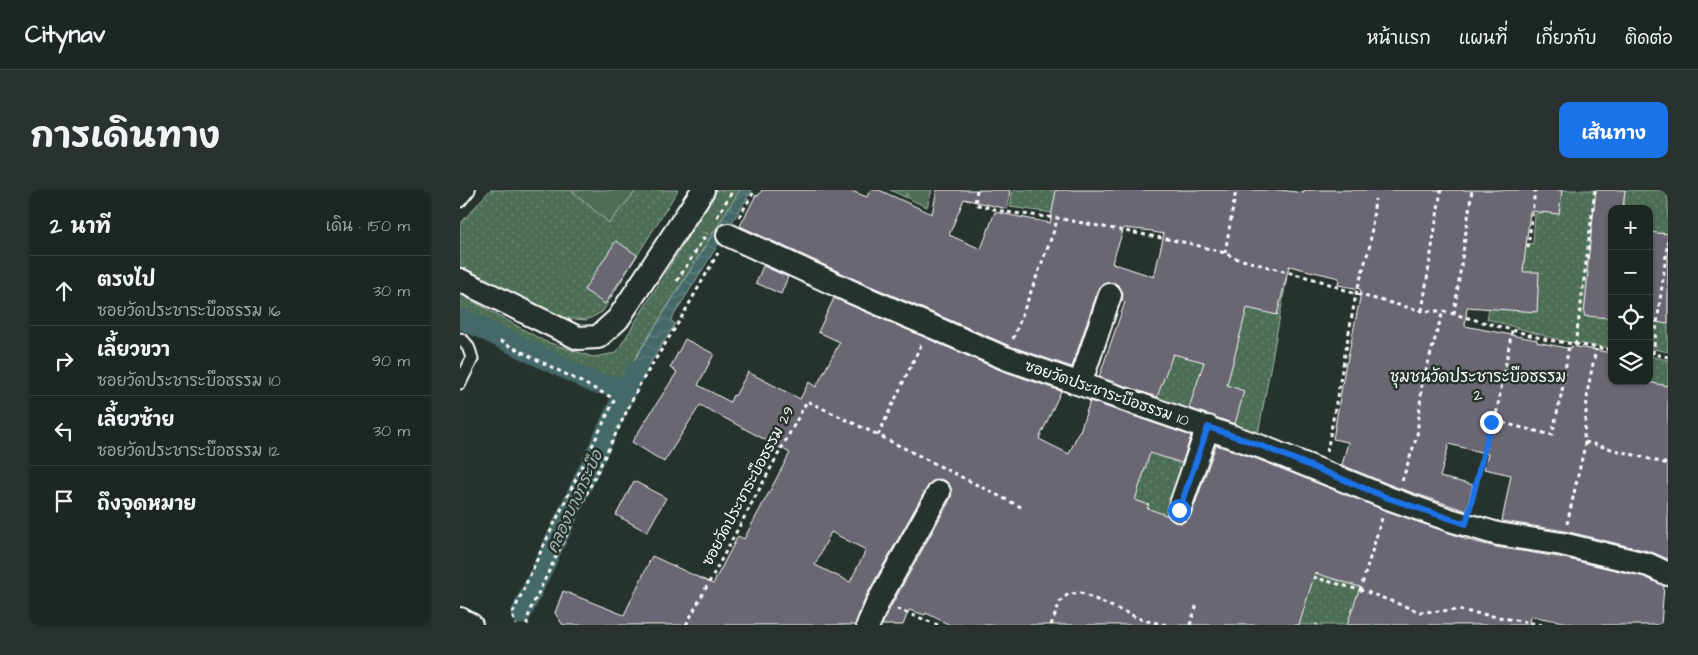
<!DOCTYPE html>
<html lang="th">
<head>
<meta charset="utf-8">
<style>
	body { margin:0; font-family:"Architects Daughter","Playpen Sans Thai",sans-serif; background:#29322f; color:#f1f3f6 }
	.controls { position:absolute; right:15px; top:15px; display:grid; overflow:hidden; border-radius:10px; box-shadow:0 1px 4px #0004 }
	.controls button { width:45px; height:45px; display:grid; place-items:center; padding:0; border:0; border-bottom:1px solid #3a4340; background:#1c2622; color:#f1f3f6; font:25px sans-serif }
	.stop { position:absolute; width:15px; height:15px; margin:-11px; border:4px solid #1a73e8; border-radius:50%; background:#fff }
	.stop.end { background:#1a73e8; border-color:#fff; box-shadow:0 1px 5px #0008 }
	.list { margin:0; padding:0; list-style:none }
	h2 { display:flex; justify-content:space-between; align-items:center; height:65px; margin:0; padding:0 20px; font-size:21px }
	h2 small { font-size:16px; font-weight:400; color:#a0a5a5 }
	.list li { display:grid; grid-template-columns:32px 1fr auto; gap:15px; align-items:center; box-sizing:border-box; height:70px; padding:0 20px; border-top:1px solid #3a4340 }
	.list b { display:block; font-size:19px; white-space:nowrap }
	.list p { margin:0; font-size:16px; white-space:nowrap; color:#a0a5a5 }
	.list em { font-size:16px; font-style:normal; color:#a0a5a5 }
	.icon { flex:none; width:28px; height:28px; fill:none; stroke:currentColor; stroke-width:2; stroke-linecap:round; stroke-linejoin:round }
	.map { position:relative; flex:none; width:1208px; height:435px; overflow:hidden; border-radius:10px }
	header { display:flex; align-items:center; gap:30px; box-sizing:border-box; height:70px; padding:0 25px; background:#1c2622; border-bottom:1px solid #3a4340 }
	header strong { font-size:24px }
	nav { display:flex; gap:28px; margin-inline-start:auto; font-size:18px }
	.intro { display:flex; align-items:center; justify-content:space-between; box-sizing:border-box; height:120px; padding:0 30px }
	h1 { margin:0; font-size:35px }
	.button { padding:12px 22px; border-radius:10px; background:#1a73e8; color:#fff; font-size:18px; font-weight:700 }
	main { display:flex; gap:30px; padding:0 30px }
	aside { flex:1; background:#1c2622; border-radius:10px; box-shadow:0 1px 4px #0004 }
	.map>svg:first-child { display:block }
	.green { fill:#4e6e57; stroke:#a6b6ab }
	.forest { fill:url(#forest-firs); stroke:#a6b6ab }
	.garden { fill:url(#garden-dots); stroke:#a6b6ab }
	.water { fill:url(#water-waves); stroke:#8fa4a4 }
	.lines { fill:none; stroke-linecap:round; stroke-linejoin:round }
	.canal { stroke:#446868; stroke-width:21 }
	.building { fill:#6a6672; stroke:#fff; fill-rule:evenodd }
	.service-casing { stroke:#fff; stroke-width:15 }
	.minor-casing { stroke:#fff; stroke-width:26 }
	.path { stroke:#fff; stroke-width:3; stroke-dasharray:4 4; stroke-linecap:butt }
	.service { stroke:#26332d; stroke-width:11 }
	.minor { stroke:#26332d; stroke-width:22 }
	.route { stroke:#1a73e8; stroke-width:6 }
	.labels { text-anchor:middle; stroke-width:5; stroke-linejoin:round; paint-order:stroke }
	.street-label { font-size:15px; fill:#fff; stroke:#26332d }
	.neighbourhood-label { font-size:16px; fill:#fff; stroke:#26332d }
	.water-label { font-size:16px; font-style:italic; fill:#abbbbb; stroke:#26332d }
</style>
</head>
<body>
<header>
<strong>Citynav</strong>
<nav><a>หน้าแรก</a><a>แผนที่</a><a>เกี่ยวกับ</a><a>ติดต่อ</a></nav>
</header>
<div class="intro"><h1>การเดินทาง</h1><a class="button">เส้นทาง</a></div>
<main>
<aside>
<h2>2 นาที<small>เดิน · 150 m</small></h2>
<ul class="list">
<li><svg class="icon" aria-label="ahead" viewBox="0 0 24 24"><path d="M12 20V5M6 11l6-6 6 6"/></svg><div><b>ตรงไป</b><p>ซอยวัดประชาระบือธรรม 16</p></div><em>30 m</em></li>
<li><svg class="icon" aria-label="right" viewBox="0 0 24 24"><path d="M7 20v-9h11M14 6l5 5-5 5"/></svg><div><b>เลี้ยวขวา</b><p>ซอยวัดประชาระบือธรรม 10</p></div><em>90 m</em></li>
<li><svg class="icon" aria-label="left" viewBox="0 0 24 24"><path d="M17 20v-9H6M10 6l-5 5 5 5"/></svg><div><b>เลี้ยวซ้าย</b><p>ซอยวัดประชาระบือธรรม 12</p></div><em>30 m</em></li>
<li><svg class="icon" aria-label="arrive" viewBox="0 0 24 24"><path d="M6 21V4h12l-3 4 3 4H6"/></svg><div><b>ถึงจุดหมาย</b></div></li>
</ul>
</aside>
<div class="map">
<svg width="1208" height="435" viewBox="0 0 1208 435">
	<defs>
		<pattern id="forest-firs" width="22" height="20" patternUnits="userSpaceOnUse" patternTransform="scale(1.25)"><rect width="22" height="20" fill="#4e6e57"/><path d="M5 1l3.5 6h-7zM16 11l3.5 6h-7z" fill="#698470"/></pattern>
		<pattern id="garden-dots" width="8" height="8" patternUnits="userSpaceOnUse" patternTransform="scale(1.25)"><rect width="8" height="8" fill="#4e6e57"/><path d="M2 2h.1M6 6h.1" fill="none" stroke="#698470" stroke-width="1.8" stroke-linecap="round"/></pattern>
		<pattern id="water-waves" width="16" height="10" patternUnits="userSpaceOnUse" patternTransform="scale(1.25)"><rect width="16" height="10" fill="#446868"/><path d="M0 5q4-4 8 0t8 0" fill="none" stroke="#607f7f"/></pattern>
	</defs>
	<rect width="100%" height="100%" fill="#26332d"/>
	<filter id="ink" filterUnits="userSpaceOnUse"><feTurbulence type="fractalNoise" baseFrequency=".02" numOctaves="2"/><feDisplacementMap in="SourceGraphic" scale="10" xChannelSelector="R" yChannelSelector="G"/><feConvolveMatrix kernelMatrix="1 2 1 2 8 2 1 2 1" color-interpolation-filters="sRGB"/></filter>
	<g filter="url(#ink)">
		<!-- green -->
		<path class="green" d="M111,0H177L149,33Z"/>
		<!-- forest -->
		<path class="forest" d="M430,0H472L467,17Z"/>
		<!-- garden -->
		<path class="garden" d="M30,0H111L149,33L177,0H218L142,122L127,130L103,128L0,82V34Z
			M257,0H280L161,191H138L37,141L0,120V104L84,151L133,167L156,163Z
			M553,0H605L600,24L550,17Z
			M1099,0H1143L1152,122V158L1102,151L1027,129L1043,49L1073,54L1075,24L1096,20Z
			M1165,0H1208V162L1189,158V19H1163Z
			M780,79L827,87L797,250L650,201L667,147Z
			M1189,166L1208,170V207L1176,191H1189Z
			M687,258L917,372L899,435H746L667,308Z"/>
		<!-- water -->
		<path class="water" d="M280,0H292L211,130L215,134L166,211L156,200Z
			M0,120L37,141L31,153L0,137Z"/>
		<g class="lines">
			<!-- canal -->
			<path class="canal" d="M0,128L135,193L167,198L177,180
				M61,424L167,198"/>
		</g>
		<!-- building -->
		<path class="building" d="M302,0H389L407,7L410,0H419L472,24L477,0H550L547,19L504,9L489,45L521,59L535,22L590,33L596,0H820L844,3V0H1102L1099,24L1070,21L1063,82H1079L1077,122L1007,117L1005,136L1077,150V152L1111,159V156L1152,163V191H1182L1208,196V369L1192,362L1105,341L1042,331L1051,285L1024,279L1028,264L989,254L980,287L1013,295L1007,321L933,296L882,275L888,252L873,249L886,172H887L901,103L900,99L878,95L879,88L829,76L817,125L787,118L767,195L784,201L775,234L729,218L744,172L713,164L697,207L639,187L665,112L662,111L663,103L660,97L655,93L647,92L642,95L638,100L612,177L550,156L399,91L280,36L296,5L298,6ZM664,38L693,41V42L704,44L694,87L652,73Z
			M1136,0H1165L1163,19H1152V128L1124,126L1128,82L1127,81Z
			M1189,42L1208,44V134L1189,131Z
			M156,51L177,65L145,114L124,100Z
			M303,76L328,87L321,104L296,93Z
			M374,108L540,180L601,201L579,249L609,264L619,241H620L630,211L731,246L722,273L690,263L675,310L689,315L687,318L708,326L714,332L722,333L727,330L731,325L756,255L797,269L924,320L1004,348V349L1036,357L1099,367L1185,387L1204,396L1201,435H1120L1070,426L1069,435H887L900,397L855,383L839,435H490L466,423L465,425L449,420L443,435H422L430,418L491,308L492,301L490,296L486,291L479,289L473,291L468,296L406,406L395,435H103L95,423L103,401L164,425L192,366L253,394L278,346L284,349L330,263L240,215L204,272L172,252L217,182L210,178L225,149L254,164L238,195L270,212L273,205L275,206L288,182L340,209L349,192L356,197L380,152L358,142ZM371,342L406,360L390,392L355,375Z
			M174,291L206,308L187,342L156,325Z"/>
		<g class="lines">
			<!-- service casing -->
			<g class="service-casing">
				<path id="service" d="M0,11L9,0
					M0,149C8,153 10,161 12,169L0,193"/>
			</g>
			<!-- minor casing -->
			<g class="minor-casing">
				<path id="minor" d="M268,45L394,103L545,168L802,257L928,308L990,330L1038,344L1102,354L1189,375L1208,384
					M0,90L118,148L138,147L158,129L243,0
					M620,194L650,105
					M719,320L748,237
					M0,429L11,435
					M408,435L418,412L479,302"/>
			</g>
			<!-- path -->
			<path class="path" d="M517,0L515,14L545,22L597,28L728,53L765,63L775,68L861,91L896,104L962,121H983L1088,150L1152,160
				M257,27L273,0
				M279,27L295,0
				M1068,58L1075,0
				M765,63L776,0
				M217,91L247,43
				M962,121L981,0
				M994,124L1012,0
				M553,149L595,38L597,28
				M40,151L151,207L154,211L80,363L52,425L56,435
				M461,155L418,245L563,318
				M1115,155L1121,114L1135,0
				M1189,163L1208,167
				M1193,164L1208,50
				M1035,231L1052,140
				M1125,252L1208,274
				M867,262L896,104L910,55L915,9
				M942,291L957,246L962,194L983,121
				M1011,314L1031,233L1035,231L1092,245L1102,201L1109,154
				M1107,334L1125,255L1124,247L1128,198L1136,159
				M853,387L907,402L960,422L999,420L1083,435
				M900,401L922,328
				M437,419L478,435
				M67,435V431L71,418L180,194L220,130L258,63
				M226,435L347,211L418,245
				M591,435L600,412L608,404L621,403L683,430L707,435
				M730,435L737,414
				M856,435L857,434"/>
			<!-- service -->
			<use href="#service" class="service"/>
			<!-- minor -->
			<use href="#minor" class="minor"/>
		</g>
	</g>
	<g class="lines" filter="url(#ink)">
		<!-- route -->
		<path class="route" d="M719,320L748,237L802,256L928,308L1006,334L1031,232"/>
	</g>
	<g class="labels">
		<!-- street labels -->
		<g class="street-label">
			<text transform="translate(647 203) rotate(19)" y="5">ซอยวัดประชาระบือธรรม 10</text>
			<text transform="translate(288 296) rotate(-62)" y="5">ซอยวัดประชาระบือธรรม 29</text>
		</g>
		<!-- neighbourhood labels -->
		<g class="neighbourhood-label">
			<text x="1018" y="192">ชุมชนวัดประชาระบือธรรม<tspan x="1018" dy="18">2</tspan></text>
		</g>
		<!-- water labels -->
		<g class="water-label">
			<text transform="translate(114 311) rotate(-65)" y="6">คลองบางกระบือ</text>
		</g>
	</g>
</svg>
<div class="controls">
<button>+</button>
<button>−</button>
<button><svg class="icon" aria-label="locate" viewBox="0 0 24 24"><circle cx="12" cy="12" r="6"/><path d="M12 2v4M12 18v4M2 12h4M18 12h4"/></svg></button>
<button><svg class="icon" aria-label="layers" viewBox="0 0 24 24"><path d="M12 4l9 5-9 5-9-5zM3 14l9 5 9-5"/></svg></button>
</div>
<div class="stop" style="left:719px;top:320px"></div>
<div class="stop end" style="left:1031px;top:232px"></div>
</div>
</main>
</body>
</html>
